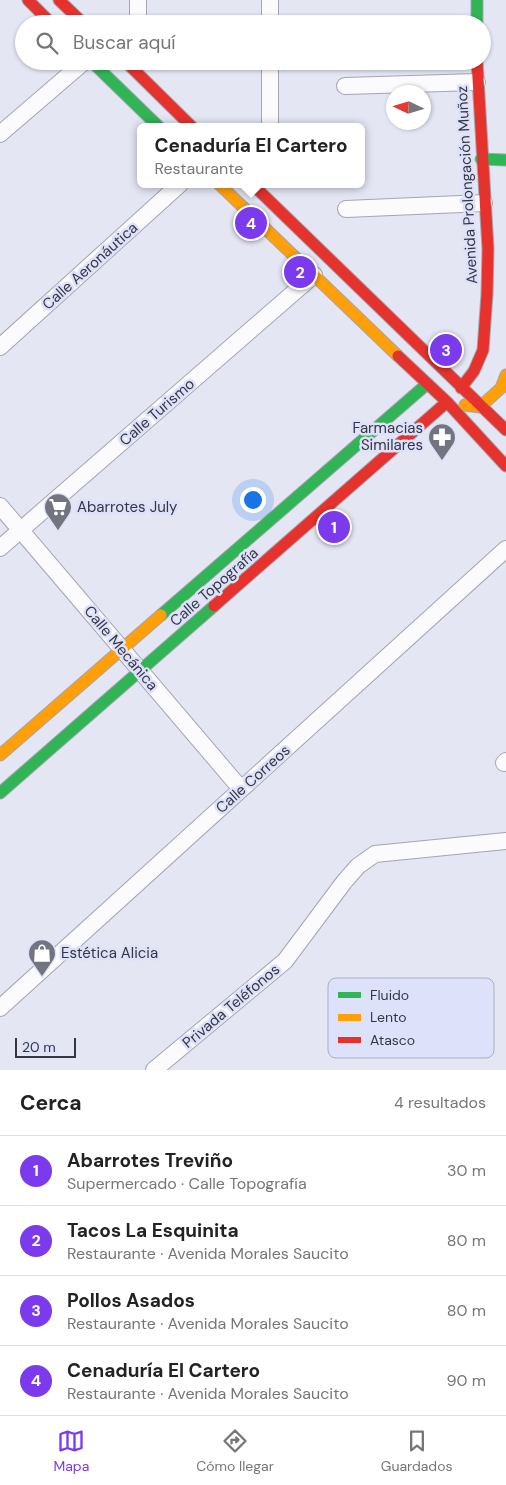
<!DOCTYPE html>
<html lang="es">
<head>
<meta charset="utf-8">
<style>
	body { margin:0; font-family:"DM Sans",sans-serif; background:#f2f2f2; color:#222 }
	.compass { position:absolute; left:386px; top:85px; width:45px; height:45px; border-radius:50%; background:#fff; box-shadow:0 1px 4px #0004; rotate:274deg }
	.scale { position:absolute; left:15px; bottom:12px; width:61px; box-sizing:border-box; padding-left:5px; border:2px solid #353642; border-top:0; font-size:14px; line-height:18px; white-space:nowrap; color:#353642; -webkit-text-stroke:4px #dee1fa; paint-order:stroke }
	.you { position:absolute; left:252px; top:499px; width:18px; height:18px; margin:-12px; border:4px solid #fff; border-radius:50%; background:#1a73e8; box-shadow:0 0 0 8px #1a73e833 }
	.badge { display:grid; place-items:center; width:32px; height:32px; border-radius:50%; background:#7c3aed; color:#fff; font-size:16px; font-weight:700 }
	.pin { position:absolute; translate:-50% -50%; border:2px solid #fff; box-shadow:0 1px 5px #0006 }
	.popup { position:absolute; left:137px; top:123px; width:228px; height:65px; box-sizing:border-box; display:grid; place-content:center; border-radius:8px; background:#fff; filter:drop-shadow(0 1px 4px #0005); font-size:16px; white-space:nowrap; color:#767676 }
	.popup b { font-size:19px; color:#222 }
	.popup::after { content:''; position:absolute; left:50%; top:100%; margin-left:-10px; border:10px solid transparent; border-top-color:#fff }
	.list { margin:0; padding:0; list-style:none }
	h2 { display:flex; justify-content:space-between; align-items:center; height:65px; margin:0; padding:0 20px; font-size:21px }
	h2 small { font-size:16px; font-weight:400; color:#767676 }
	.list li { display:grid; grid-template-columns:32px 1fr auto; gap:15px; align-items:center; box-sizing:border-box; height:70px; padding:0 20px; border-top:1px solid #e0e0e0 }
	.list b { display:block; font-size:19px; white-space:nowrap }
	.list p { margin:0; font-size:16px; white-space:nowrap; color:#767676 }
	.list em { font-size:16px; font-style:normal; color:#767676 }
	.icon { flex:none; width:28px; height:28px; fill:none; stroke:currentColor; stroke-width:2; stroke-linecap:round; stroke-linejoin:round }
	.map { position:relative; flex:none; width:506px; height:1070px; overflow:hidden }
	.search { position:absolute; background:#fff; box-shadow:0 1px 4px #0004; left:15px; right:15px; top:15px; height:55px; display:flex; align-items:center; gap:12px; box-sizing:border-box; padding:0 18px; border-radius:28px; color:#767676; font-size:19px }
	.sheet { height:345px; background:#fff }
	nav { display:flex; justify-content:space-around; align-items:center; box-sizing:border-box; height:70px; border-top:1px solid #e0e0e0; background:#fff; font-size:14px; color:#767676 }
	nav a { display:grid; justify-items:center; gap:2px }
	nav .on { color:#7c3aed }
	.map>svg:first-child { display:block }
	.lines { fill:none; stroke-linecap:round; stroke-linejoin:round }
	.street-casing { stroke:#a4a5b1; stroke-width:18 }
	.fast-casing { stroke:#a4a5b1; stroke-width:13 }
	.slow-casing { stroke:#a4a5b1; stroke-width:13 }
	.jam-casing { stroke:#a4a5b1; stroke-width:13 }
	.street { stroke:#fbfbfd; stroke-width:16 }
	.fast { stroke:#30b455; stroke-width:11 }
	.slow { stroke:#ff9f0a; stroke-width:11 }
	.jam { stroke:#e5322d; stroke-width:11 }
	.labels { text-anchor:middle; stroke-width:5; stroke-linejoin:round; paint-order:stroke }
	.street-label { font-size:15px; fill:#353642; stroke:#dee1fa }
	.poi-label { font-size:15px; fill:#353642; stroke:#dee1fa; text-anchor:start }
	.key { fill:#dee1fa; stroke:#abaec3; stroke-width:1 }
	.key-label { font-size:14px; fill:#353642 }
</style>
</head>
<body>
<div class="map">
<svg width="506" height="1070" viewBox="0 0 506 1070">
	<rect width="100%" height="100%" fill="#e4e6f4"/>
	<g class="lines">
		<!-- street casing -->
		<g class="street-casing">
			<path id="street" d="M138,0V24
				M270,0V24
				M270,61V127
				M345,86L477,82
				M0,134L85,61
				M346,209L484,203
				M0,347L180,184
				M0,506L241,789
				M0,548L314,275
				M504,763L506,761
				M0,1008L506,549
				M154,1070L285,961L344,882L358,866L375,854L506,841"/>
		</g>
		<!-- fast casing -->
		<g class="fast-casing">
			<path id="fast" d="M477,0V24
				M91,61L159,127
				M481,159L506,160
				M161,615L427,384
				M0,793L214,606"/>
		</g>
		<!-- slow casing -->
		<g class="slow-casing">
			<path id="slow" d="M219,184L398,356
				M465,405L480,407L501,388L506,375
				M0,755L161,615"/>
		</g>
		<!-- jam casing -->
		<g class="jam-casing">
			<path id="jam" d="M28,0L52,24
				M59,0L84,24
				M125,61L192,127
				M252,184L506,430
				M398,356L447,402L506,466
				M461,388L474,371L483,350L487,294L488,249L477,61
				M214,606L447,402"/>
		</g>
		<!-- street -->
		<use href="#street" class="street"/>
		<!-- fast -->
		<use href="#fast" class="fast"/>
		<!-- slow -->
		<use href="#slow" class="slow"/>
		<!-- jam -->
		<use href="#jam" class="jam"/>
	</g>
	<!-- icons -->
	<defs>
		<g id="pharmacy-pin" transform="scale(1.4375)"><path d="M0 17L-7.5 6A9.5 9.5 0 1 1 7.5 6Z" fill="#727480" stroke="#dee1fa"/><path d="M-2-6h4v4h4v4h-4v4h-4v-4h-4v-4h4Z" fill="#fff"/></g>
		<g id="supermarket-pin" transform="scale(1.4375)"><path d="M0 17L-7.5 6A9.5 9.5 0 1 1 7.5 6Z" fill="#727480" stroke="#dee1fa"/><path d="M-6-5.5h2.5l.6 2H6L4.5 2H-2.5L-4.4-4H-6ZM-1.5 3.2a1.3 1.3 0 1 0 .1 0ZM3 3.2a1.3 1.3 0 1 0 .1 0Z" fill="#fff"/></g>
		<g id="shop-pin" transform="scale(1.4375)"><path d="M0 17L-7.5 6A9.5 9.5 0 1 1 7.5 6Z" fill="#727480" stroke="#dee1fa"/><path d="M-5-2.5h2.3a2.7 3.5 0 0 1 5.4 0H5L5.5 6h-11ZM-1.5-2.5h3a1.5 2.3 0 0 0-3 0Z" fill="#fff"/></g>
	</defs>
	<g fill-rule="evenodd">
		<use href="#pharmacy-pin" x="442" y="437"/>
		<use href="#supermarket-pin" x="58" y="507"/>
		<use href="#shop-pin" x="42" y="953"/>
	</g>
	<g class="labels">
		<!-- street labels -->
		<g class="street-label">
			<text transform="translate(467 185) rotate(-93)" y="5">Avenida Prolongación Muñoz</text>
			<text transform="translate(90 266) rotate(-42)" y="5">Calle Aeronáutica</text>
			<text transform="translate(157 412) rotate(-41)" y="5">Calle Turismo</text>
			<text transform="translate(214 587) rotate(-41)" y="5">Calle Topografía</text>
			<text transform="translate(121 648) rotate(50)" y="5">Calle Mecánica</text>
			<text transform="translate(253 779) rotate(-42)" y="5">Calle Correos</text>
			<text transform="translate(231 1006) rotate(-40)" y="5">Privada Teléfonos</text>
		</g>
		<!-- poi labels -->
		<g class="poi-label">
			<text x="423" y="433" text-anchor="end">Farmacias<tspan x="423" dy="17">Similares</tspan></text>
			<text x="77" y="512">Abarrotes July</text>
			<text x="61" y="958">Estética Alicia</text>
		</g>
	</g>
	<!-- legend -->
	<rect x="328" y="978" width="166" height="80" rx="8" class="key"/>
	<rect x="338" y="992" width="23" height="6" fill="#30b455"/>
	<rect x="338" y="1014" width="23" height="7" fill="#ff9f0a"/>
	<rect x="338" y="1037" width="23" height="6" fill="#e5322d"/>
	<g class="key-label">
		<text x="370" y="1000">Fluido</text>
		<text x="370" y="1022">Lento</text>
		<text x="370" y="1045">Atasco</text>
	</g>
</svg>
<svg class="compass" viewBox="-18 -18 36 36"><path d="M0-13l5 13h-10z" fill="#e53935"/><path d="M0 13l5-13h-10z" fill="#767676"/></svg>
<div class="scale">20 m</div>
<div class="you"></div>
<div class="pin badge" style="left:334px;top:527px">1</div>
<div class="pin badge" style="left:300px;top:272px">2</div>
<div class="pin badge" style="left:446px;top:350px">3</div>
<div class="pin badge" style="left:251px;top:223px">4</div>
<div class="popup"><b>Cenaduría El Cartero</b>Restaurante</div>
<div class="search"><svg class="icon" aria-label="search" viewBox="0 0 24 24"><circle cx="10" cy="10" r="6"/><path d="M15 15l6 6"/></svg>Buscar aquí</div>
</div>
<section class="sheet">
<h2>Cerca<small>4 resultados</small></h2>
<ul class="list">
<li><span class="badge">1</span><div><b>Abarrotes Treviño</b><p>Supermercado · Calle Topografía</p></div><em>30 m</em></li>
<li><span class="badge">2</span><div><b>Tacos La Esquinita</b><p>Restaurante · Avenida Morales Saucito</p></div><em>80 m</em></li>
<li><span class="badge">3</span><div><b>Pollos Asados</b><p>Restaurante · Avenida Morales Saucito</p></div><em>80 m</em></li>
<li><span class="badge">4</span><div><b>Cenaduría El Cartero</b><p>Restaurante · Avenida Morales Saucito</p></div><em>90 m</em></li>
</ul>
</section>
<nav>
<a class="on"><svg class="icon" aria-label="map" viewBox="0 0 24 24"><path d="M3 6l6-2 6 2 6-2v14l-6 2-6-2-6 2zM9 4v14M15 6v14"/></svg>Mapa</a>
<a><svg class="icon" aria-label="directions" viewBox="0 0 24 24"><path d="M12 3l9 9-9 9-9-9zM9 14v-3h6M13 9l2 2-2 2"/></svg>Cómo llegar</a>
<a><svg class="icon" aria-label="saved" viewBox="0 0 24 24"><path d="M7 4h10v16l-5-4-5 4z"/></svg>Guardados</a>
</nav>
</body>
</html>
